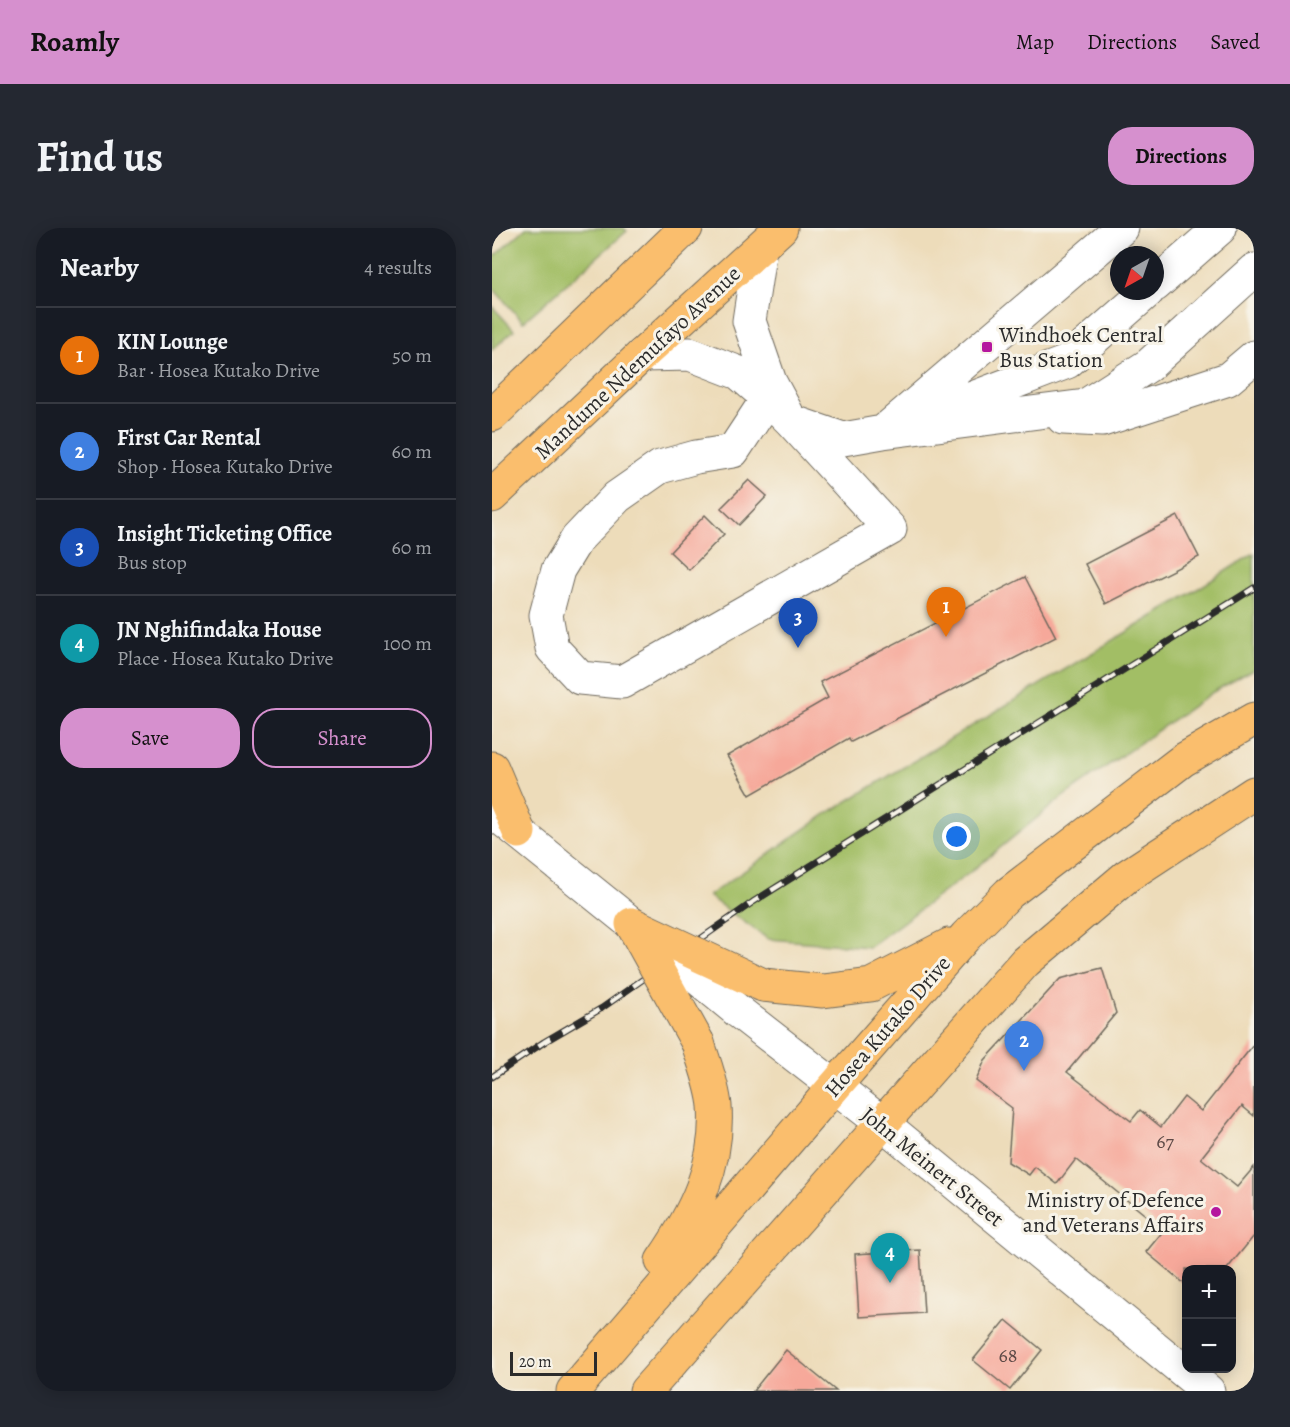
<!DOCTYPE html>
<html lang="en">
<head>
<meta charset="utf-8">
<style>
	body { margin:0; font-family:Alegreya,serif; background:#242831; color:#f1f3f6 }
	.controls { position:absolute; right:18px; bottom:18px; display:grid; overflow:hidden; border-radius:12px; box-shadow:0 3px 15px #0003 }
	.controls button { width:54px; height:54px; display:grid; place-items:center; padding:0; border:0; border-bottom:2px solid #363941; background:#171b24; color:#f1f3f6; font:30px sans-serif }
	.compass { position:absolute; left:618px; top:18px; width:54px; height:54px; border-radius:50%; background:#171b24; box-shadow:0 3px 15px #0003; rotate:220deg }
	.scale { position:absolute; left:18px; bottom:15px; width:87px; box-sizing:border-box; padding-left:6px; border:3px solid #2b2b2b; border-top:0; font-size:16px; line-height:21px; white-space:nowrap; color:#2b2b2b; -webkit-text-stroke:4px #f7f3e8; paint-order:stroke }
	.you { position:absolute; left:465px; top:609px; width:21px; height:21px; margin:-15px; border:4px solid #fff; border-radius:50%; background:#1a73e8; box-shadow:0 0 0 9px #1a73e833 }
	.badge { display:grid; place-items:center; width:39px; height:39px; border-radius:50%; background:#d690ce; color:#fff; font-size:20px; font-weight:700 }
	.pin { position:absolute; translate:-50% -50px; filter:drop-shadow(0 2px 3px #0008) }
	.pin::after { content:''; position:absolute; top:32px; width:21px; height:18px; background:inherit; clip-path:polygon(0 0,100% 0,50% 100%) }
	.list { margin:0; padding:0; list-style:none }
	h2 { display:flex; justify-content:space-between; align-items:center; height:78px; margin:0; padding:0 24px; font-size:26px }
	h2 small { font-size:20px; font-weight:400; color:#9ea1a6 }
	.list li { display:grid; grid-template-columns:39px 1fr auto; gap:18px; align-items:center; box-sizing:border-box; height:96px; padding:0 24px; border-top:2px solid #363941 }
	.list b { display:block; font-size:22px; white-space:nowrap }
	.list p { margin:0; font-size:20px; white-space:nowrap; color:#9ea1a6 }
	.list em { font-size:20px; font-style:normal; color:#9ea1a6 }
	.actions { display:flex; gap:12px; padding:18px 24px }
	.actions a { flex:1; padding:14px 0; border:2px solid #d690ce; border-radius:24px; text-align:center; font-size:21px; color:#d690ce }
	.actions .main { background:#d690ce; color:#111 }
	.map { position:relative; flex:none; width:762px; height:1163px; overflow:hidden; border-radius:24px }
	header { display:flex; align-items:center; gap:36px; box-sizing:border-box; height:84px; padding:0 30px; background:#d690ce; color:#111 }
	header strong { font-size:28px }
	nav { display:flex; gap:33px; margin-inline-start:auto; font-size:21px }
	.intro { display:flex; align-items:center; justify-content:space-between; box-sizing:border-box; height:144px; padding:0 36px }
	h1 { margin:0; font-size:42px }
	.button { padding:15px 27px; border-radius:24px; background:#d690ce; color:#111; font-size:21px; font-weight:700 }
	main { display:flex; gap:36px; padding:0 36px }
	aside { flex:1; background:#171b24; border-radius:24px; box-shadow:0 3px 15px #0003 }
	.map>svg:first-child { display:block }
	.green { fill:#a2be65; stroke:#667448; stroke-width:1.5 }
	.building { fill:#f6a89a }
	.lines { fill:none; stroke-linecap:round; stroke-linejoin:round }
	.minor-casing { stroke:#6f695d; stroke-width:35 }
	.major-casing { stroke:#6f695d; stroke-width:35 }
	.minor { stroke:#fff; stroke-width:33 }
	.major { stroke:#fabe6d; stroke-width:33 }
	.rail-casing { stroke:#2b2b2b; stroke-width:7 }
	.rail { stroke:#f7f3e8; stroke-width:4.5; stroke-dasharray:14; stroke-linecap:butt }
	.minor-bridge-casing { stroke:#6f695d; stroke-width:35; stroke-linecap:butt }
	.major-bridge-casing { stroke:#6f695d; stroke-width:35; stroke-linecap:butt }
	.minor-bridge { stroke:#fff; stroke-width:33 }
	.major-bridge { stroke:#fabe6d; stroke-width:33 }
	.poi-dot { fill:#b5179e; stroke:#f7f3e8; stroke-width:2 }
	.labels { text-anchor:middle; stroke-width:6; stroke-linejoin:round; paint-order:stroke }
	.number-label { font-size:20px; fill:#5e4a47 }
	.poi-label { font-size:22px; fill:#2b2b2b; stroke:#f7f3e8; text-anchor:start }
	.street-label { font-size:22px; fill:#2b2b2b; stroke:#f7f3e8 }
</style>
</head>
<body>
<header>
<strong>Roamly</strong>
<nav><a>Map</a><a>Directions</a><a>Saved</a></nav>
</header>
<div class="intro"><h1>Find us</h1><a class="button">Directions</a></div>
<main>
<aside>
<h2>Nearby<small>4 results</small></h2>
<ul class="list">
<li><span class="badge" style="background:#e8710a">1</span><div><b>KIN Lounge</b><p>Bar · Hosea Kutako Drive</p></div><em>50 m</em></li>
<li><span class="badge" style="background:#3f7fe0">2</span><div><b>First Car Rental</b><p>Shop · Hosea Kutako Drive</p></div><em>60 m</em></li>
<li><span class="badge" style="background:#1a4fb4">3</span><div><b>Insight Ticketing Office</b><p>Bus stop</p></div><em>60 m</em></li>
<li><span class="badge" style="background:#0f9aa8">4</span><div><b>JN Nghifindaka House</b><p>Place · Hosea Kutako Drive</p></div><em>100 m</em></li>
</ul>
<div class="actions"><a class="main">Save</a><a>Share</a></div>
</aside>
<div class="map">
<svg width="762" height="1163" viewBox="0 0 762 1163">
	<rect width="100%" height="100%" fill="#f7f3e8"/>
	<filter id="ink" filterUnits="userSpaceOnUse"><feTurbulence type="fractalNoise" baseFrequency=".0167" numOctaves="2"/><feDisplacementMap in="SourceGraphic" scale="12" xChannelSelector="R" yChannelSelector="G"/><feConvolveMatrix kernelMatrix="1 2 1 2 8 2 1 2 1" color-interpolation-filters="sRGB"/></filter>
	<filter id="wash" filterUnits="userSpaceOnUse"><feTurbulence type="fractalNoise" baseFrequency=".008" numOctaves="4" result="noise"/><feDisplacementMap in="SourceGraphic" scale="24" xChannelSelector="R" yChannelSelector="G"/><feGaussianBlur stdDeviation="1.35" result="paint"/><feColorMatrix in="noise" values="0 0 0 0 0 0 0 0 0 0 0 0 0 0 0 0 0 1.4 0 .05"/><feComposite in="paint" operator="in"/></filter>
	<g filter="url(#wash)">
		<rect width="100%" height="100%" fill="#eddcba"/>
		<!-- green -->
		<path class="green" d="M34,0H132L135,3L31,94L0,59V30Z
			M0,78L22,102L0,122Z
			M762,325V441L721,464L572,568L476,646L377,719L276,711L216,668L336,585L696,367Z"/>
		<g id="blocks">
			<!-- building -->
			<path class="building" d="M257,252L275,268L247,297L229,280Z
				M213,287L232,306L197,342L178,324Z
				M686,288L707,329L614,376L593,336Z
				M533,349L564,409L359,514L357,510L258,567L235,528L336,470L328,454Z
				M610,740L624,785L575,844L639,893L648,882L669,899L692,869L709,883L762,816V888L750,878L709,930L745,959L762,939V1008L735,1041H694V1057L654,1024L672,1002L584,931L565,956L543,939L537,947L516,934L520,880L484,853L493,832L568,751Z
				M428,1022L432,1085L367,1089L363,1026Z
				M514,1092L550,1122L518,1162L481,1132Z
				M294,1122L344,1163H261Z"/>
		</g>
	</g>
	<g filter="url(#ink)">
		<use href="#blocks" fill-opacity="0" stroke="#6f695d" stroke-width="1.5"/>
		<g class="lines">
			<!-- minor casing -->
			<g class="minor-casing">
				<path id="minor" d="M268,20L257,93L278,154L299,193L351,211L391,204L630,0
					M663,57L728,0
					M150,127L198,126L247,145L276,170L299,193L398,301L130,454L88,450L60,420L54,387L66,342L85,311L125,269L168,239L204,229L241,223L276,170
					M442,185L575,134L656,63
					M571,190L610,192L736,151L762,129
					M391,204L593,178L657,137L762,42
					M0,583L140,696
					M247,784L390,895L716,1163"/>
			</g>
			<!-- major casing -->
			<g class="major-casing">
				<path id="major" d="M0,187L194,0
					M0,268L150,127L289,0
					M0,540L27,604
					M271,757L331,763L379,757L457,717
					M170,1033C203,985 227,937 223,878C221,857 212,835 206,815
					M81,1163L342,859L474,708L517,665L691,532L762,491
					M154,1163L533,734L635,648L762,565"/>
			</g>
			<!-- minor -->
			<use href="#minor" class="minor"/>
			<!-- major -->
			<use href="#major" class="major"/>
			<!-- rail casing -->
			<g class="rail-casing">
				<path id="rail" d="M0,849L52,814L110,780L261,674L762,360"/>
			</g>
			<!-- rail -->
			<use href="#rail" class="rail"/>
			<!-- minor-bridge casing -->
			<g class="minor-bridge-casing">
				<path id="minor-bridge" d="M157,710L247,784"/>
			</g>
			<!-- major-bridge casing -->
			<g class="major-bridge-casing">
				<path id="major-bridge" d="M140,696L271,757
					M140,696L206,815"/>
			</g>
			<!-- minor-bridge -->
			<use href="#minor-bridge" class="minor-bridge"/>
			<!-- major-bridge -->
			<use href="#major-bridge" class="major-bridge"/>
		</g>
	</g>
	<!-- markers -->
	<g class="poi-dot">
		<rect x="489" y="113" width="12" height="12" rx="3"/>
		<circle cx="724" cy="984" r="6"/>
	</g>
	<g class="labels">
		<!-- number labels -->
		<g class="number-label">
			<text x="673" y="920">67</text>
			<text x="516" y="1134">68</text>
		</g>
		<!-- poi labels -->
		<g class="poi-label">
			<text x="507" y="114">Windhoek Central<tspan x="507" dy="25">Bus Station</tspan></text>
			<text x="712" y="979" text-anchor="end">Ministry of Defence<tspan x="712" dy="25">and Veterans Affairs</tspan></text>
		</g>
		<!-- street labels -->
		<g class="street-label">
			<text transform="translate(145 134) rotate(-43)" y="8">Mandume Ndemufayo Avenue</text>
			<text transform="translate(395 798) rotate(-49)" y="8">Hosea Kutako Drive</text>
			<text transform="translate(441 938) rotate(39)" y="8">John Meinert Street</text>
		</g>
	</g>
</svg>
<div class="controls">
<button>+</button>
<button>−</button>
</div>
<svg class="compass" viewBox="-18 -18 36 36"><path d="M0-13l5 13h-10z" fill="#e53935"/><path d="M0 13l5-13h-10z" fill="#9ea1a6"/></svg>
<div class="scale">20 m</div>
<div class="you"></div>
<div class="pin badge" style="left:454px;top:409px;background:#e8710a">1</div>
<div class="pin badge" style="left:532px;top:843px;background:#3f7fe0">2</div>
<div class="pin badge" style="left:306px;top:420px;background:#1a4fb4">3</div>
<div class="pin badge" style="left:398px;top:1055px;background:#0f9aa8">4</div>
</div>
</main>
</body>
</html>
